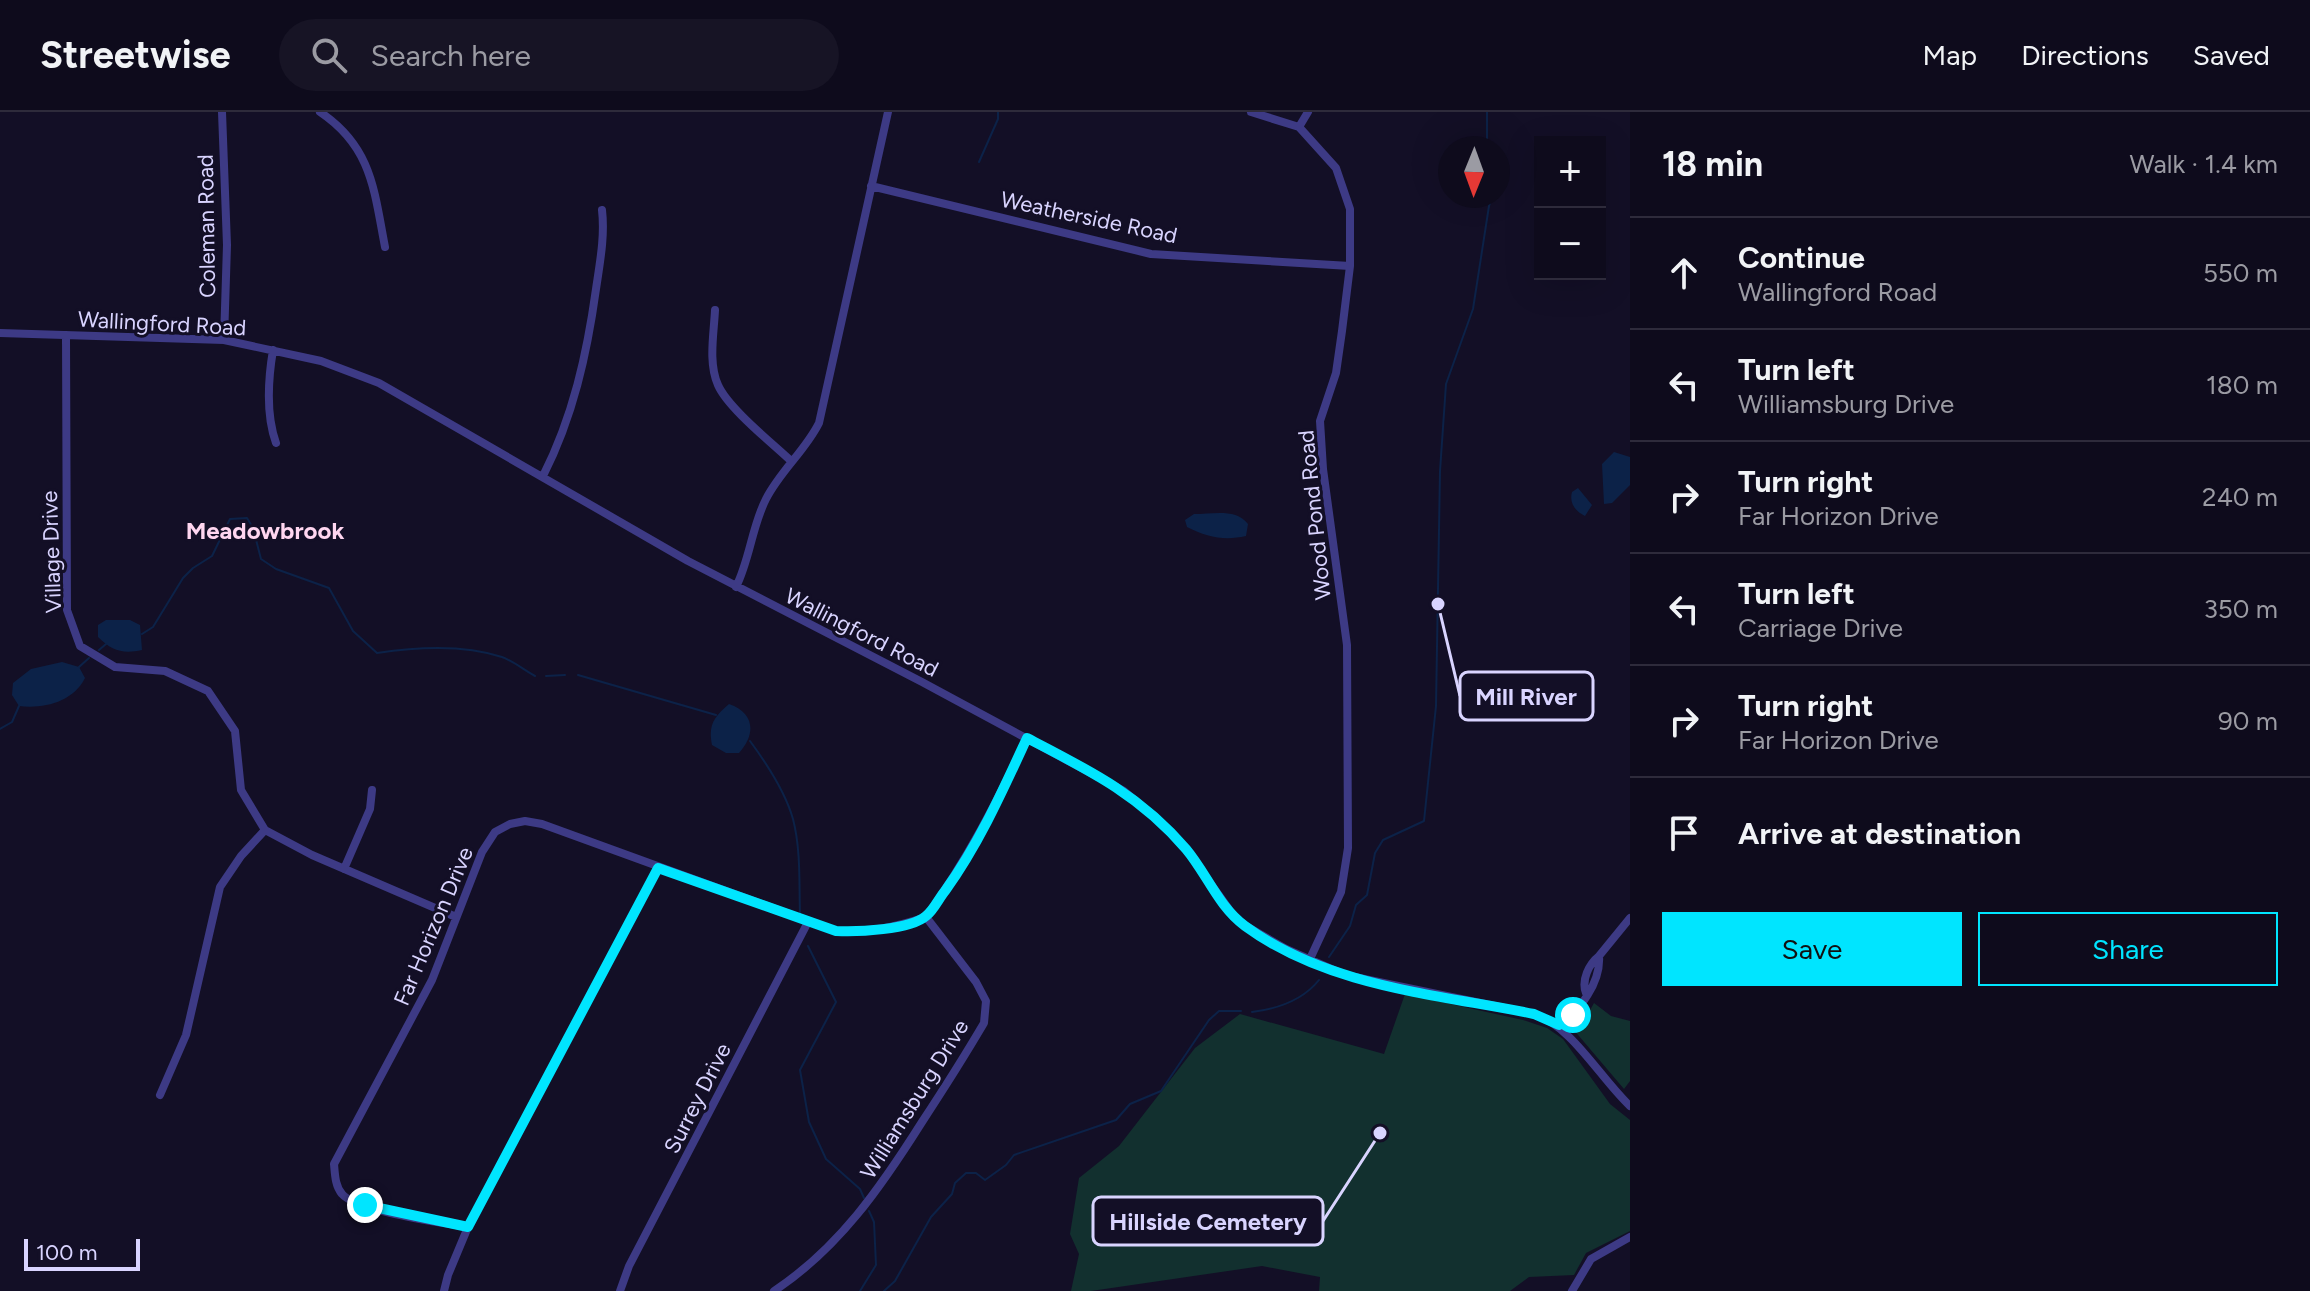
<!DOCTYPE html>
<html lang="en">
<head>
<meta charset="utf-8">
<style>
	body { margin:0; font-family:Figtree,sans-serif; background:#171425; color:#f1f3f6 }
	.controls { position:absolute; right:24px; top:24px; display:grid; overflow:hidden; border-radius:0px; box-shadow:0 8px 32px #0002 }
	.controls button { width:72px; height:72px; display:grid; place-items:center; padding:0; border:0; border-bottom:2px solid #2e2b3b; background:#0e0b1c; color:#f1f3f6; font:40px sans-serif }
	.compass { position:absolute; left:1438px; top:24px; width:72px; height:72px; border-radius:50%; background:#0e0b1c; box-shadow:0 8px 32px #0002; rotate:181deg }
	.scale { position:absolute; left:24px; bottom:20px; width:116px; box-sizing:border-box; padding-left:8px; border:4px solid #d9d4ff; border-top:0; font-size:22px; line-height:28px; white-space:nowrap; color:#d9d4ff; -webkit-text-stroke:6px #130f26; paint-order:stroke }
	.stop { position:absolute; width:24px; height:24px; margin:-18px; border:6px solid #00e5ff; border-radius:50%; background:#fff }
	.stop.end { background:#00e5ff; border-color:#fff; box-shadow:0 2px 8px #0008 }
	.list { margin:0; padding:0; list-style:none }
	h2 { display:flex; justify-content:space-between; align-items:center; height:104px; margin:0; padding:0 32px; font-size:34px }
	h2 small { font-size:26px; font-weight:400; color:#9b9ba3 }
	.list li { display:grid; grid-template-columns:52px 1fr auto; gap:24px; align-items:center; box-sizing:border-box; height:112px; padding:0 32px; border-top:2px solid #2e2b3b }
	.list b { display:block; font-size:30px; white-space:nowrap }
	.list p { margin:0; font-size:26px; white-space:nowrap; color:#9b9ba3 }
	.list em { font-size:26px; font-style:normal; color:#9b9ba3 }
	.actions { display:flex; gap:16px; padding:24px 32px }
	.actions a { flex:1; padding:18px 0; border:2px solid #00e5ff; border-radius:0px; text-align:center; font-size:28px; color:#00e5ff }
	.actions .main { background:#00e5ff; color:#111 }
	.icon { flex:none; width:44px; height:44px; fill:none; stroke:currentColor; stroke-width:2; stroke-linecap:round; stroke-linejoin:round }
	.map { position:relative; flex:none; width:1630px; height:1179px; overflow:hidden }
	header { display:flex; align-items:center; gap:48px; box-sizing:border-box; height:112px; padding:0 40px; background:#0e0b1c; border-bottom:2px solid #2e2b3b }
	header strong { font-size:38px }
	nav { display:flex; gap:44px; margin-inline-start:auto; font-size:28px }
	.search { width:560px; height:72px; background:#171425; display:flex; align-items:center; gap:20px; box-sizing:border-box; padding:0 28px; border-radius:44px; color:#9b9ba3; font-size:30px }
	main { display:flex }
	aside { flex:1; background:#0e0b1c }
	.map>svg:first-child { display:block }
	.green { fill:#12302f }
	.water { fill:#0c2248 }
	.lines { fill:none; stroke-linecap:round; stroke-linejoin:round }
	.stream { stroke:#0c2248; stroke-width:2 }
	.minor { stroke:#3d3a85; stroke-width:8 }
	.route { stroke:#00e5ff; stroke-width:10 }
	.labels { text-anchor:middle; stroke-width:6; stroke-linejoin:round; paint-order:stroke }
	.street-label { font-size:22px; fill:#d9d4ff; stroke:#130f26 }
	.neighbourhood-label { font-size:24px; font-weight:bold; fill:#ffd6f0; stroke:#130f26 }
	.leader { fill:none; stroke:#d9d4ff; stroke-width:3 }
	.callout-dot { fill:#d9d4ff; stroke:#130f26; stroke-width:3 }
	.callout { fill:#130f26; stroke:#d9d4ff; stroke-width:3 }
	.callout-label { font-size:24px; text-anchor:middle; font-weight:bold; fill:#d9d4ff }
</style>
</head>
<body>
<header>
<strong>Streetwise</strong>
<div class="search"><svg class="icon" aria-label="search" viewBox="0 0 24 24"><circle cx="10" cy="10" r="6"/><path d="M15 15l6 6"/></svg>Search here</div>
<nav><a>Map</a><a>Directions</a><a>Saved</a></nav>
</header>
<main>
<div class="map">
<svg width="1630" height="1179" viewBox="0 0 1630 1179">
	<rect width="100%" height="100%" fill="#130f26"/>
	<!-- green -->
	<path class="green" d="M1405,882L1523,908L1547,916L1563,927L1610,992L1630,1008V1119L1586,1141L1574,1163L1529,1165L1510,1179H1319L1320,1165L1262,1154L1091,1179H1071L1079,1142L1070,1122L1079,1066L1119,1034L1195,936L1240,902L1384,942Z
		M1594,891L1611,904L1630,909V969L1624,977L1573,917L1585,907Z"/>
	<!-- water -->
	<path class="water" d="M1614,340L1630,345V373L1612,391L1604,392L1602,352Z
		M1578,376L1592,393L1585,404C1575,399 1569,391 1572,380Z
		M1194,402C1213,402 1236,396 1248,412L1246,424C1224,429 1207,425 1187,415L1185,408Z
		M106,508H130L140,513L142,538C123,542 112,539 98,525V513Z
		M62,550L79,555L85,566C73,590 44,597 19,594L12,583L13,571L31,557Z
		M729,592C755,601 756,622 739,641H726L712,633C708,613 714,605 729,592Z"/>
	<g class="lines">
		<!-- stream -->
		<path class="stream" d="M1487,0V36
			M979,50L998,7V0
			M1498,66V69
			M142,522L153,515L183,466L193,456L212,444L230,407L247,406L253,416L261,447L276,457L329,476L353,519L377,541C416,535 463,532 502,545C513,549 524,558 535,564
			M99,538L106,532
			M79,555L89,546
			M578,563L716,603
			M546,564L565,563
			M0,617L12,610L19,594
			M750,629C767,652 785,679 793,707C801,738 799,772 800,803
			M808,834L836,890L800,958L809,1010L826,1047L860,1077L864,1086
			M1329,845L1350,814L1356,793L1367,783L1375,741L1383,728L1424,709L1436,594L1440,359L1446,272L1473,197L1489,94L1492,84
			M1252,900C1276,897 1303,888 1319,868
			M860,1179L876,1153L874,1110L869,1099
			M884,1179L895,1169L931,1105L952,1082L955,1071L966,1061H976L985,1068L1006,1053L1014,1043L1116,1008L1130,992L1161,979L1209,908L1219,899H1241"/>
		<!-- minor -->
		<path class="minor" d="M222,0L227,133L224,228
			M320,0C372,35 374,78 385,135
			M1251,0L1299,15L1336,56L1350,97V154L1342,219L1336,261L1320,309L1323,357L1347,533L1348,736L1341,780L1309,849
			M1299,15L1308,0
			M871,74L1151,142L1350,154
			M715,198C714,221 708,251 718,273C728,296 772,331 791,349
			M0,221L224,228L321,249L379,271L688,449L922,570L1124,679L1153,703L1185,736L1234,804L1246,814L1286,837L1345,863L1534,902C1572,914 1600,966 1630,994
			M66,223L67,498L80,534L115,555L165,559L208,579L235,619L241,678L265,718L312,743L456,805
			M273,238C268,268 266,303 276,331
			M543,364C573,305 587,242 596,177C600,150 605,124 602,98
			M736,475C750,447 752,414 766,387C781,358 805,339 819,311L888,0
			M344,757L370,697L372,678
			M926,805C967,748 997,690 1027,626
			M1599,844L1630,806
			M1559,913C1580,899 1601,870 1599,844C1589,852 1581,868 1586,881
			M160,983L186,923L220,775L241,744L265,718
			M468,1115C443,1111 356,1099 342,1082C335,1074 335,1062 334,1052L432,868L482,740L495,720L510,712L525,709L542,712L836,819C868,821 895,815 926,805
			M444,1179L448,1163L468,1115L658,756
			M620,1179L629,1154L808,810
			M774,1179C839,1136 881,1075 922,1010C943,978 964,945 984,911L986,889L976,870L926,805
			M1572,1179L1591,1147L1630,1125"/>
	</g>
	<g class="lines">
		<!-- route -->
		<path class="route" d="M365,1093L468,1115L658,756L836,819C857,820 910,818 926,804C934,798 939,786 945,779C979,732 1003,678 1027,626C1089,658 1140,683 1186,737C1207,762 1218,794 1245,814C1328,875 1436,882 1534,902L1559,913L1573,903"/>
	</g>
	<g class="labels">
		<!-- street labels -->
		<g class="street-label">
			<text transform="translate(1089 105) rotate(12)" y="8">Weatherside Road</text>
			<text transform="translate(206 114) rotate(-91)" y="8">Coleman Road</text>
			<text transform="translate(162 211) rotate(3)" y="8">Wallingford Road</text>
			<text transform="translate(1314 403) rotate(-96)" y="8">Wood Pond Road</text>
			<text transform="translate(51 440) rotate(-92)" y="8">Village Drive</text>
			<text transform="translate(862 520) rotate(27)" y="8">Wallingford Road</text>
			<text transform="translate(433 814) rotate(-67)" y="8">Far Horizon Drive</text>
			<text transform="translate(697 986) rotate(-63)" y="8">Surrey Drive</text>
			<text transform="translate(914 987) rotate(-58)" y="8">Williamsburg Drive</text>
		</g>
		<!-- neighbourhood labels -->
		<g class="neighbourhood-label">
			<text x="265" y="427">Meadowbrook</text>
		</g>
	</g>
	<!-- callouts -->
	<path class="leader" d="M1438 492L1460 584M1380 1021L1323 1109"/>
	<g class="callout-dot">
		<circle cx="1438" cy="492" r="8"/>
		<circle cx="1380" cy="1021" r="8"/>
	</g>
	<g class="callout">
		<rect x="1460" y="560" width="133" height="48" rx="8"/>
		<rect x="1093" y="1085" width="230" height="48" rx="8"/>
	</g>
	<g class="callout-label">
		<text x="1526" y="593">Mill River</text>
		<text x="1208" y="1118">Hillside Cemetery</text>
	</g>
</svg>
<div class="controls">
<button>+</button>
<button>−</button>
</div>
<svg class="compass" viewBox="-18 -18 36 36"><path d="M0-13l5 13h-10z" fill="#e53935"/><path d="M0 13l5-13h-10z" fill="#9b9ba3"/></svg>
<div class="scale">100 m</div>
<div class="stop" style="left:1573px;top:903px"></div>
<div class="stop end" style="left:365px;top:1093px"></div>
</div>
<aside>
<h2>18 min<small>Walk · 1.4 km</small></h2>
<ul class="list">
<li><svg class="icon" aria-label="ahead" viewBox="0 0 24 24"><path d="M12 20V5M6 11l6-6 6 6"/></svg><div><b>Continue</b><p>Wallingford Road</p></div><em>550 m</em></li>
<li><svg class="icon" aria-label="left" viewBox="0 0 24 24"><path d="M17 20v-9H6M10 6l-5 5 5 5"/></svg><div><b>Turn left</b><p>Williamsburg Drive</p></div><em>180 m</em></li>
<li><svg class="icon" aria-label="right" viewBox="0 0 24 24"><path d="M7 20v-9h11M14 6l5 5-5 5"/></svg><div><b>Turn right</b><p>Far Horizon Drive</p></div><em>240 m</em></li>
<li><svg class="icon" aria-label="left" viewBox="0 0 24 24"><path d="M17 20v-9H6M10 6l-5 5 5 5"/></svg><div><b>Turn left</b><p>Carriage Drive</p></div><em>350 m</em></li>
<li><svg class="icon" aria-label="right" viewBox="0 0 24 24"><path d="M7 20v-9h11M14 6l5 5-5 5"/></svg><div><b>Turn right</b><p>Far Horizon Drive</p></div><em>90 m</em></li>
<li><svg class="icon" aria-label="arrive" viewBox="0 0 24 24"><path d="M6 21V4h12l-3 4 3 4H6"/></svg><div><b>Arrive at destination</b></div></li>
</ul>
<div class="actions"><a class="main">Save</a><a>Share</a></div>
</aside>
</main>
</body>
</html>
